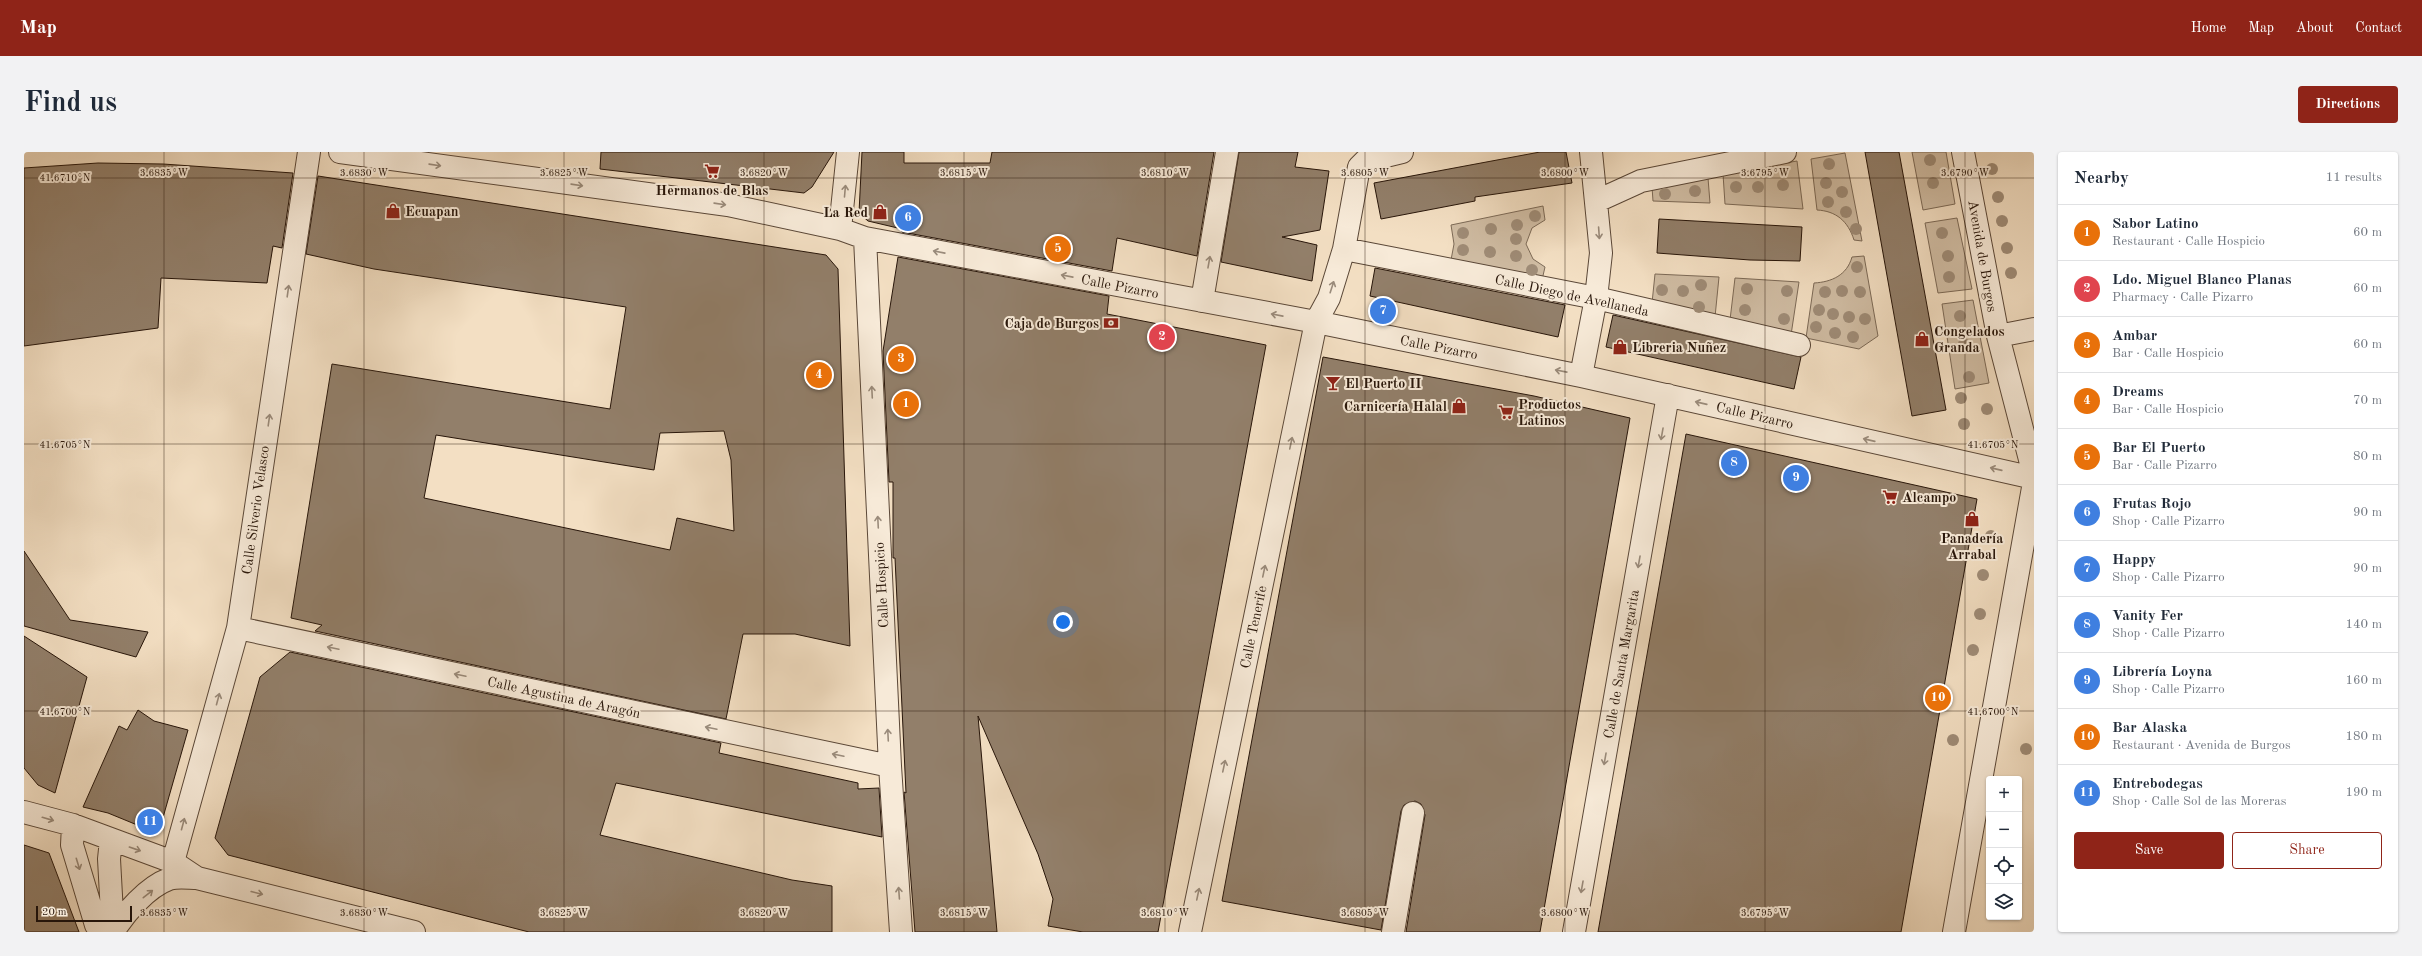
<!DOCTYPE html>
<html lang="en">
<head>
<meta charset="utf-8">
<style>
	body { margin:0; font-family:"Old Standard TT",serif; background:#f2f2f3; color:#1f2937 }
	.controls { position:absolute; right:12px; bottom:12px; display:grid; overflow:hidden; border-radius:4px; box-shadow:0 1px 3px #0004 }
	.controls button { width:36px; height:36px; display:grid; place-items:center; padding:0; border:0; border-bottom:1px solid #e0e1e3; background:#fff; color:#1f2937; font:20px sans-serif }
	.scale { position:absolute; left:12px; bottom:10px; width:96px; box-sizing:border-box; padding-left:4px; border:2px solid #28160a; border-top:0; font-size:11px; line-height:14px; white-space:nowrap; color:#28160a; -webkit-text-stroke:3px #f7ead8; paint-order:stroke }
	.you { position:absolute; left:1039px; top:470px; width:14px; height:14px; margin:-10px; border:3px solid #fff; border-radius:50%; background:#1a73e8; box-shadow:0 0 0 6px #1a73e833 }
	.badge { display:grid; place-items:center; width:26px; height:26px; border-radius:50%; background:#8f2418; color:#fff; font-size:13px; font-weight:700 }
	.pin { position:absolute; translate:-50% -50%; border:2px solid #fff; box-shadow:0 1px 4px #0006 }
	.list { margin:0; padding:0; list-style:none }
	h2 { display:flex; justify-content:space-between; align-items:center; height:52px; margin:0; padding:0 16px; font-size:17px }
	h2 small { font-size:13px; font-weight:400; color:#747a83 }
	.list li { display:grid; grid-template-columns:26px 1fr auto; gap:12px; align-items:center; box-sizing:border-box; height:56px; padding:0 16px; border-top:1px solid #e0e1e3 }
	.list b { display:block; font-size:15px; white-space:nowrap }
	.list p { margin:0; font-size:13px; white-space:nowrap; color:#747a83 }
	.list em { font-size:13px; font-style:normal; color:#747a83 }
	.actions { display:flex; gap:8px; padding:12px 16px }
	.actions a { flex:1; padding:9px 0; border:1px solid #8f2418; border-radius:4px; text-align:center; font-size:14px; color:#8f2418 }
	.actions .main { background:#8f2418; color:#fff }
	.icon { flex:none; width:22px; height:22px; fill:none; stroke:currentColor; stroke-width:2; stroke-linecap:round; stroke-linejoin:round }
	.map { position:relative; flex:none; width:2010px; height:780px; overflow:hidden; border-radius:4px }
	header { display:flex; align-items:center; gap:24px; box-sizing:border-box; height:56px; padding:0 20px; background:#8f2418; color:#fff }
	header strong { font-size:19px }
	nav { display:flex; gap:22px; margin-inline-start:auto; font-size:14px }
	.intro { display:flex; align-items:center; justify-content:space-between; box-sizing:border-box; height:96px; padding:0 24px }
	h1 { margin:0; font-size:28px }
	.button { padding:10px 18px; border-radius:4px; background:#8f2418; color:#fff; font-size:14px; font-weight:700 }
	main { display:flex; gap:24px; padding:0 24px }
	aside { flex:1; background:#fff; border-radius:4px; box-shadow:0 1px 3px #0004 }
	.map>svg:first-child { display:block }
	.green { fill:#d0bda4; stroke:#7c6a57 }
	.building { fill:#927f6a; stroke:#28160a; fill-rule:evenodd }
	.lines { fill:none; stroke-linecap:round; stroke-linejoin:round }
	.minor-casing { stroke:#5b4838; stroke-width:24 }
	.minor { stroke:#f7ead8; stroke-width:22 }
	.tree { fill:#9f8c77 }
	.oneway { stroke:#9a8b7b }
	.ticks { fill:none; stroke:#28160a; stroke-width:1; stroke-opacity:0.45 }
	.labels { text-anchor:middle; stroke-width:4; stroke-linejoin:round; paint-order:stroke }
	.poi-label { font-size:14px; font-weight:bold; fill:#28160a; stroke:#f7ead8; text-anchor:start }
	.street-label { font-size:14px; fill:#28160a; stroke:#f7ead8 }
	.ticks-label { font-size:10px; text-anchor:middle; fill:#28160a; stroke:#f7ead8; stroke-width:4; stroke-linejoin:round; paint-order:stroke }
</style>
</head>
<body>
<header>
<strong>Map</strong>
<nav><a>Home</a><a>Map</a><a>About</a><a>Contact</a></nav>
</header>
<div class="intro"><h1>Find us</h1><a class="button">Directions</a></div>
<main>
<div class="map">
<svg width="2010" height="780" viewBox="0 0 2010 780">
	<rect width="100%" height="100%" fill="#f3dfc3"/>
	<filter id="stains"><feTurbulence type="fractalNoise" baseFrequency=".005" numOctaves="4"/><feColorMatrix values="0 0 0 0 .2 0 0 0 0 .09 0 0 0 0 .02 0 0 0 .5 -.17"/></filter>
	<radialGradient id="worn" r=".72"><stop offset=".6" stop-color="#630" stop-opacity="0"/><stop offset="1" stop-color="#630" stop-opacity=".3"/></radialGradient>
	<!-- green -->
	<path class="green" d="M1888,0H1922L1931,52L1899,58Z
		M1821,1L1838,89L1830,88C1824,69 1812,59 1793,58L1787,7Z
		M1773,9L1779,57L1701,52L1699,22Z
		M1684,26L1686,51L1629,49L1628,35Z
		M1519,54L1521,68L1508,76L1502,92L1509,107L1521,115L1518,128L1427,108L1430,92L1427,73Z
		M1933,66L1948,137L1914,141L1901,71Z
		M1840,104L1854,184L1835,197L1782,186L1790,131C1808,130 1823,123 1828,105Z
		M1631,122L1695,125L1691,165L1628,151Z
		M1711,126L1775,130L1767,183L1706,168Z
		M1949,148L1965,231L1931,237L1918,152Z"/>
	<!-- building -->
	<path class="building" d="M577,0H810L788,35L780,41L576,17Z
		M838,0H880V11H966L968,0H1190L1173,104L1093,86L1088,119L878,80V77L844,69L835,61Z
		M1215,0H1274L1271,15L1305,19L1296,78L1258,85L1293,93L1288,129L1197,110Z
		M1516,0H1542L1548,31L1451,45V49L1357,67L1350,31Z
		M1841,0H1875L1922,258L1888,264Z
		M74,11L139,12L269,21L258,96L249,94L243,131L137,126L134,176L0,194V16Z
		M294,24L802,103L814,117L826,494L771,482H719L702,567L291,479L298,473L267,466L308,212L586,257L602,155L350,117L282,102ZM700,279L707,308L710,379L653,366L646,398L400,346L412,283L630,318L636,281Z
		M1635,67L1778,75L1776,109L1726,108L1633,101Z
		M874,105L1085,144L1083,162L1242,193L1134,780H1059L1024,774L1029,747L1014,702L954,564L973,780H891L880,640L882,641L871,406H869V330H865L859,199Z
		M1351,116L1541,153L1534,185L1346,144Z
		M1589,163L1777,205L1770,237L1582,195Z
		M1299,205L1510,244L1606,266L1516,780H1382L1401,663L1397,652L1391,649L1380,653L1377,659L1357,778L1198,749Z
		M1662,282L1953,347L1877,780H1574Z
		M0,399L46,468L124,480L112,505L0,474Z
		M0,484L63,525L31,641L14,633L0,616Z
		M266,500L697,591L695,601L834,631V637L855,636L858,685L592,631L576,683L768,728L808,734V780H505L204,703L191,686L236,525Z
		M114,558L130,569L164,578L138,669L123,677L84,661L59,655L95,574L103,578Z
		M0,693L25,701L55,780H0Z"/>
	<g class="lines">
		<!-- minor casing -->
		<g class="minor-casing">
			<path id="minor" d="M316,0L704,53L816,77L841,86L1292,170L1557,224L2010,326
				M1939,0L1974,184L2010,323
				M1573,49L1617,29L1761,0
				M816,77L824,0
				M841,86L866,614L877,780
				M1320,97L1572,146L1775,193
				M1178,149L1203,0
				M1974,184L2010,177
				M1557,224L1572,146L1577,101L1567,0
				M214,476L866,614
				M0,660L49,673L149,710L173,726L390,780
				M49,673L48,693L72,773L77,780
				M87,688L85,707L89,780
				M149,710L214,476L285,0
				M89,780C101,761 123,735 145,727C153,724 165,726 173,726
				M1166,780L1292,170L1305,146L1320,97L1335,15L1341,9L1378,0
				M1369,780L1389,661
				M1550,780L1644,243
				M1930,780L2010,330"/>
		</g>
		<!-- minor -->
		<use href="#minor" class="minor"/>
	</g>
	<!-- trees -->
	<g class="tree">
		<circle cx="1906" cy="8" r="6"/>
		<circle cx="1805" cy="12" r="6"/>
		<circle cx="1968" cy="17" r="6"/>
		<circle cx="1802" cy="31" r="6"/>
		<circle cx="1909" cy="31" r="6"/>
		<circle cx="1759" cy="33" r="6"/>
		<circle cx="1712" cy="35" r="6"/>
		<circle cx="1734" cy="35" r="6"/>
		<circle cx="1671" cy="39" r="6"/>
		<circle cx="1818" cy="40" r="6"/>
		<circle cx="1641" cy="42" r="6"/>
		<circle cx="1974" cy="45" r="6"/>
		<circle cx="1804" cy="50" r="6"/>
		<circle cx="1822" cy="60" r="6"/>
		<circle cx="1511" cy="64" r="6"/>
		<circle cx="1978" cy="69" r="6"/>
		<circle cx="1493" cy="73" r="6"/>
		<circle cx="1467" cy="77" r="6"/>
		<circle cx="1832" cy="77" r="6"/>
		<circle cx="1439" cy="81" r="6"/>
		<circle cx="1918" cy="81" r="6"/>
		<circle cx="1492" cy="87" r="6"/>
		<circle cx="1983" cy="96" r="6"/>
		<circle cx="1439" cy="98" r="6"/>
		<circle cx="1466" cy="100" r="6"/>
		<circle cx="1492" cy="104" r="6"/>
		<circle cx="1924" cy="104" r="6"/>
		<circle cx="1833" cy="115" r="6"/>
		<circle cx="1508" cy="118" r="6"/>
		<circle cx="1987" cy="121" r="6"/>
		<circle cx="1925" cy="125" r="6"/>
		<circle cx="1677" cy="133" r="6"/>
		<circle cx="1723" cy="137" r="6"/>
		<circle cx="1638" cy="138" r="6"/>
		<circle cx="1659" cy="139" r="6"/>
		<circle cx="1763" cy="139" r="6"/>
		<circle cx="1818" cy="139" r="6"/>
		<circle cx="1801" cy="140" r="6"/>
		<circle cx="1836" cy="140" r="6"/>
		<circle cx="1675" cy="155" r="6"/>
		<circle cx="1721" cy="158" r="6"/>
		<circle cx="1795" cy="158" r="6"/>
		<circle cx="1809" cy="162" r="6"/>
		<circle cx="1936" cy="164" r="6"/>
		<circle cx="1825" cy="165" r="6"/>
		<circle cx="1760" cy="167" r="6"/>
		<circle cx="1841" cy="167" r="6"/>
		<circle cx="1792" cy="175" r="6"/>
		<circle cx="1811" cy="181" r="6"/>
		<circle cx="1829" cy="185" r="6"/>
		<circle cx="1940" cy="192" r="6"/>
		<circle cx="1945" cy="225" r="6"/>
		<circle cx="1937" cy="246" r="6"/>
		<circle cx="1963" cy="257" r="6"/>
		<circle cx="1940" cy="272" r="6"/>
		<circle cx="1967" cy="384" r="6"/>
		<circle cx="1959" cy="423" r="6"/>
		<circle cx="1956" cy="462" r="6"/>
		<circle cx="1949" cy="498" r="6"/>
		<circle cx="1929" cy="588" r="6"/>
		<circle cx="2002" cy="597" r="6"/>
	</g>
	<!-- one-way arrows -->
	<defs><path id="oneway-shaft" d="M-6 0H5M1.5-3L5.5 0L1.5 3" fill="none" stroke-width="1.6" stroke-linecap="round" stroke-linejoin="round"/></defs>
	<g class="oneway">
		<use href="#oneway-shaft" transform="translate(411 13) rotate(8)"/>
		<use href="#oneway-shaft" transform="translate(553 33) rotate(8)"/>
		<use href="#oneway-shaft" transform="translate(821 39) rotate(-85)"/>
		<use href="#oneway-shaft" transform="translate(696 52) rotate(8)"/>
		<use href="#oneway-shaft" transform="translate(1575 81) rotate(86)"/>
		<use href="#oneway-shaft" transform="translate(915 100) rotate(-169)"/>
		<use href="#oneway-shaft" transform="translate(1185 110) rotate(-80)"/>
		<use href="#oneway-shaft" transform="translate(1043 124) rotate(-169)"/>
		<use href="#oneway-shaft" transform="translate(1308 135) rotate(-72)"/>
		<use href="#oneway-shaft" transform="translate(264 139) rotate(-82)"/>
		<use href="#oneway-shaft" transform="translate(1253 163) rotate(-169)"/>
		<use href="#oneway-shaft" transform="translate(1537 219) rotate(-169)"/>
		<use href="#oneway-shaft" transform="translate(848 240) rotate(-93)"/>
		<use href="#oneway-shaft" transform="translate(1677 251) rotate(-167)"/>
		<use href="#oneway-shaft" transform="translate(245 268) rotate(-82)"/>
		<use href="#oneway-shaft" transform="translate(1638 282) rotate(100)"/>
		<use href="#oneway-shaft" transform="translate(1845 288) rotate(-167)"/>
		<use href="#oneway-shaft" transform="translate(1267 291) rotate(-78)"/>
		<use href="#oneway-shaft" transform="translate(1972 317) rotate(-167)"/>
		<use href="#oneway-shaft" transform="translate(854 370) rotate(-93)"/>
		<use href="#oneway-shaft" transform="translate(1615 410) rotate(100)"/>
		<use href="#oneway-shaft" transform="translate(1240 419) rotate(-78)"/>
		<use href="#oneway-shaft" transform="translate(309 496) rotate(-168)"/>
		<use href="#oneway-shaft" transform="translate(436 523) rotate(-168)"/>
		<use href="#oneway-shaft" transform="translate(194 547) rotate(-75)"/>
		<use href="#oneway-shaft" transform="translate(687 576) rotate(-168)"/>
		<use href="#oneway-shaft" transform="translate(864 583) rotate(-93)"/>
		<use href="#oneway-shaft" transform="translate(814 603) rotate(-168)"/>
		<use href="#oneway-shaft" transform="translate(1581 607) rotate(100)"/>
		<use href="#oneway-shaft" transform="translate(1200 614) rotate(-78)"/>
		<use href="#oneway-shaft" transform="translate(24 667) rotate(16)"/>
		<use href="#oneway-shaft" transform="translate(159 672) rotate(-75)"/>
		<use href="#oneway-shaft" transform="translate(111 697) rotate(19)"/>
		<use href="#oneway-shaft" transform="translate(54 712) rotate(73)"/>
		<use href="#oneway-shaft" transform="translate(1558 735) rotate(100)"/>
		<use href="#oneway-shaft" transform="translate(233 741) rotate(14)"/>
		<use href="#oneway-shaft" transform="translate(875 741) rotate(-94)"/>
		<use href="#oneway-shaft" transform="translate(124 742) rotate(-38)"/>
		<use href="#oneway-shaft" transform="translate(1174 742) rotate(-78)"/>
	</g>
	<!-- ticks -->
	<path class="ticks" d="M140,0V780M340,0V780M540,0V780M740,0V780M940,0V780M1141,0V780M1341,0V780M1541,0V780M1741,0V780M1941,0V780M0,26H2010M0,292H2010M0,559H2010"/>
	<!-- icons -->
	<defs>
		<g id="supermarket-bare" transform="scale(1.2)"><path d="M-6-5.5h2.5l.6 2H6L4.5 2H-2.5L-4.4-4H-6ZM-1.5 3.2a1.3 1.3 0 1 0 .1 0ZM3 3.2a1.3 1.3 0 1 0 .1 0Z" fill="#8f2418" stroke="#f7ead8" stroke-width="2.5" paint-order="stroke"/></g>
		<g id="shop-bare" transform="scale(1.2)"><path d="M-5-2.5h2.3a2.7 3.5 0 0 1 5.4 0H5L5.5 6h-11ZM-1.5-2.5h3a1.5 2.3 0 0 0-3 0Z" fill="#8f2418" stroke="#f7ead8" stroke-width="2.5" paint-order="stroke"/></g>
		<g id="bank-bare" transform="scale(1.2)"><path d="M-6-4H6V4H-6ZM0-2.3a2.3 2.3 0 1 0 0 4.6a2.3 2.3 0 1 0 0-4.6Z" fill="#8f2418" stroke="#f7ead8" stroke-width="2.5" paint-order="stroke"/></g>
		<g id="bar-bare" transform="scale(1.2)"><path d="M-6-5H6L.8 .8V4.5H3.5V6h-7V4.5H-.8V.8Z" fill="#8f2418" stroke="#f7ead8" stroke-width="2.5" paint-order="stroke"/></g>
	</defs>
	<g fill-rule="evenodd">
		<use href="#supermarket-bare" x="688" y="19"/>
		<use href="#shop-bare" x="369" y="59"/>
		<use href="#shop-bare" x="856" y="60"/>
		<use href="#bank-bare" x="1087" y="171"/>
		<use href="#shop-bare" x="1898" y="187"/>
		<use href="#shop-bare" x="1596" y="195"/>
		<use href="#bar-bare" x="1309" y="231"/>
		<use href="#shop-bare" x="1435" y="254"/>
		<use href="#supermarket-bare" x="1482" y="260"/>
		<use href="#supermarket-bare" x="1866" y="345"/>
		<use href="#shop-bare" x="1948" y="367"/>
	</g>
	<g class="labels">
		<!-- poi labels -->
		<g class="poi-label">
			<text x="688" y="43" text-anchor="middle">Hermanos de Blas</text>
			<text x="381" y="64">Ecuapan</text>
			<text x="844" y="65" text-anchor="end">La Red</text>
			<text x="1075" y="176" text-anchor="end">Caja de Burgos</text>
			<text x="1910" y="184">Congelados<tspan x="1910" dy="16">Granda</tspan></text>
			<text x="1608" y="200">Libreria Nuñez</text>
			<text x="1321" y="236">El Puerto II</text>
			<text x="1494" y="257">Productos<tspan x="1494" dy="16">Latinos</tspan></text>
			<text x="1423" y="259" text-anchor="end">Carnicería Halal</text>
			<text x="1878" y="350">Alcampo</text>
			<text x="1948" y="391" text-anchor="middle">Panadería<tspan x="1948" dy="16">Arrabal</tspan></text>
		</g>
		<!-- street labels -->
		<g class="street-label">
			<text transform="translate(1959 104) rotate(80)" y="5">Avenida de Burgos</text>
			<text transform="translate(1096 134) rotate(11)" y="5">Calle Pizarro</text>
			<text transform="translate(1548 143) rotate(12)" y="5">Calle Diego de Avellaneda</text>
			<text transform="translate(1415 195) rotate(11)" y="5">Calle Pizarro</text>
			<text transform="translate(1731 263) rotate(13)" y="5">Calle Pizarro</text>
			<text transform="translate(231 358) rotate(-82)" y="5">Calle Silverio Velasco</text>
			<text transform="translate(857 433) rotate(-93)" y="5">Calle Hospicio</text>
			<text transform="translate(1229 475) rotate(-78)" y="5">Calle Tenerife</text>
			<text transform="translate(1597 512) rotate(-80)" y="5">Calle de Santa Margarita</text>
			<text transform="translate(540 545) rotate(12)" y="5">Calle Agustina de Aragón</text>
		</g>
	</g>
	<g class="ticks-label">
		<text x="140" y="24">3.6835°W</text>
		<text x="340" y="24">3.6830°W</text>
		<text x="540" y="24">3.6825°W</text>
		<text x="740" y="24">3.6820°W</text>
		<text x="940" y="24">3.6815°W</text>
		<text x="1141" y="24">3.6810°W</text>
		<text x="1341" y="24">3.6805°W</text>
		<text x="1541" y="24">3.6800°W</text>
		<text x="1741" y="24">3.6795°W</text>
		<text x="1941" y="24">3.6790°W</text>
		<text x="41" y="29">41.6710°N</text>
		<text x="41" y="296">41.6705°N</text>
		<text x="1969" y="296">41.6705°N</text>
		<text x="41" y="563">41.6700°N</text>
		<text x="1969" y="563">41.6700°N</text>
		<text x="140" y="764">3.6835°W</text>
		<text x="340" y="764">3.6830°W</text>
		<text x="540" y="764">3.6825°W</text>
		<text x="740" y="764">3.6820°W</text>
		<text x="940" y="764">3.6815°W</text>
		<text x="1141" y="764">3.6810°W</text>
		<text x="1341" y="764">3.6805°W</text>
		<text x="1541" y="764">3.6800°W</text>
		<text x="1741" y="764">3.6795°W</text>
	</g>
	<rect width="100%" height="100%" filter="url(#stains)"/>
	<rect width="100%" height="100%" fill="url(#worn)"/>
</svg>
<div class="controls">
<button>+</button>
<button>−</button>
<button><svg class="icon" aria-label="locate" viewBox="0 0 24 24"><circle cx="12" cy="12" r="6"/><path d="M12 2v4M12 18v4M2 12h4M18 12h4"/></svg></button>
<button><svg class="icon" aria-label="layers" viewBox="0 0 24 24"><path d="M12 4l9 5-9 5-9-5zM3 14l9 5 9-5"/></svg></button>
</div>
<div class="scale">20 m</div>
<div class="you"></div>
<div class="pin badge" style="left:882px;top:252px;background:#e8710a">1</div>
<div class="pin badge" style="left:1138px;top:185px;background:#e0444e">2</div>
<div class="pin badge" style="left:877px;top:207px;background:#e8710a">3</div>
<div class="pin badge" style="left:795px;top:223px;background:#e8710a">4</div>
<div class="pin badge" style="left:1034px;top:97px;background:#e8710a">5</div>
<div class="pin badge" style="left:884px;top:66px;background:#3f7fe0">6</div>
<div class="pin badge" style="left:1359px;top:159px;background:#3f7fe0">7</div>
<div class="pin badge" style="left:1710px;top:311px;background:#3f7fe0">8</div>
<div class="pin badge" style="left:1772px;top:326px;background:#3f7fe0">9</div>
<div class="pin badge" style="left:1914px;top:546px;background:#e8710a">10</div>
<div class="pin badge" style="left:126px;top:670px;background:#3f7fe0">11</div>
</div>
<aside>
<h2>Nearby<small>11 results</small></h2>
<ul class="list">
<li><span class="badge" style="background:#e8710a">1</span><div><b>Sabor Latino</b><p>Restaurant · Calle Hospicio</p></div><em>60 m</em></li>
<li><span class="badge" style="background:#e0444e">2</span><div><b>Ldo. Miguel Blanco Planas</b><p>Pharmacy · Calle Pizarro</p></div><em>60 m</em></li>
<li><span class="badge" style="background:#e8710a">3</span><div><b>Ambar</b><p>Bar · Calle Hospicio</p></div><em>60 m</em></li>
<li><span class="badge" style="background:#e8710a">4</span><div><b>Dreams</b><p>Bar · Calle Hospicio</p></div><em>70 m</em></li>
<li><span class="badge" style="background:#e8710a">5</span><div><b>Bar El Puerto</b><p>Bar · Calle Pizarro</p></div><em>80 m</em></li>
<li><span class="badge" style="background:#3f7fe0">6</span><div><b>Frutas Rojo</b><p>Shop · Calle Pizarro</p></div><em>90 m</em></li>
<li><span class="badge" style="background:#3f7fe0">7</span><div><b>Happy</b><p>Shop · Calle Pizarro</p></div><em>90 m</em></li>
<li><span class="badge" style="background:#3f7fe0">8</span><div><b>Vanity Fer</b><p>Shop · Calle Pizarro</p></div><em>140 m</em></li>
<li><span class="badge" style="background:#3f7fe0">9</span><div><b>Librería Loyna</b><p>Shop · Calle Pizarro</p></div><em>160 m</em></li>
<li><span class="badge" style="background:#e8710a">10</span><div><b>Bar Alaska</b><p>Restaurant · Avenida de Burgos</p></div><em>180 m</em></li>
<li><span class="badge" style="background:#3f7fe0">11</span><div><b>Entrebodegas</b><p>Shop · Calle Sol de las Moreras</p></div><em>190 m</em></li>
</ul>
<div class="actions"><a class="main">Save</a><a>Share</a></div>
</aside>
</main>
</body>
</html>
